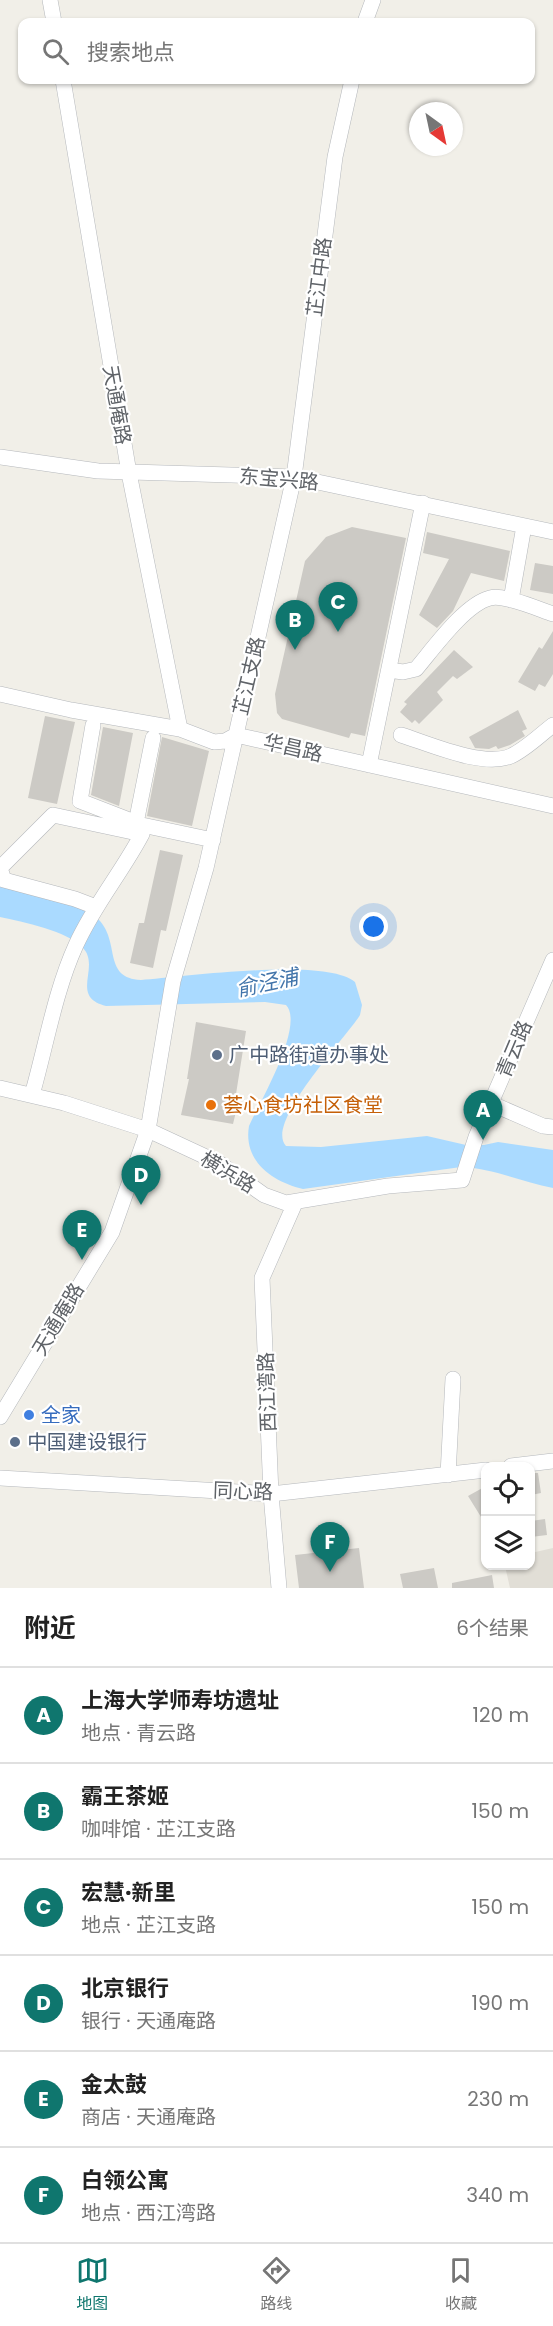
<!DOCTYPE html>
<html lang="zh">
<head>
<meta charset="utf-8">
<style>
	body { margin:0; font-family:Poppins,"Noto Sans SC",sans-serif; background:#f6f6f6; color:#222 }
	.controls { position:absolute; right:18px; bottom:18px; display:grid; overflow:hidden; border-radius:12px; box-shadow:0 2px 4px #0004 }
	.controls button { width:54px; height:54px; display:grid; place-items:center; padding:0; border:0; border-bottom:2px solid #e0e0e0; background:#fff; color:#222; font:30px sans-serif }
	.compass { position:absolute; left:409px; top:102px; width:54px; height:54px; border-radius:50%; background:#fff; box-shadow:0 2px 4px #0004; rotate:147deg }
	.you { position:absolute; left:374px; top:927px; width:21px; height:21px; margin:-15px; border:4px solid #fff; border-radius:50%; background:#1a73e8; box-shadow:0 0 0 9px #1a73e833 }
	.badge { display:grid; place-items:center; width:39px; height:39px; border-radius:50%; background:#0f766e; color:#fff; font-size:20px; font-weight:700 }
	.pin { position:absolute; translate:-50% -50px; filter:drop-shadow(0 2px 3px #0008) }
	.pin::after { content:''; position:absolute; top:32px; width:21px; height:18px; background:inherit; clip-path:polygon(0 0,100% 0,50% 100%) }
	.list { margin:0; padding:0; list-style:none }
	h2 { display:flex; justify-content:space-between; align-items:center; height:78px; margin:0; padding:0 24px; font-size:26px }
	h2 small { font-size:20px; font-weight:400; color:#767676 }
	.list li { display:grid; grid-template-columns:39px 1fr auto; gap:18px; align-items:center; box-sizing:border-box; height:96px; padding:0 24px; border-top:2px solid #e0e0e0 }
	.list b { display:block; font-size:22px; white-space:nowrap }
	.list p { margin:0; font-size:20px; white-space:nowrap; color:#767676 }
	.list em { font-size:20px; font-style:normal; color:#767676 }
	.icon { flex:none; width:33px; height:33px; fill:none; stroke:currentColor; stroke-width:2; stroke-linecap:round; stroke-linejoin:round }
	.map { position:relative; flex:none; width:553px; height:1588px; overflow:hidden }
	.search { position:absolute; background:#fff; box-shadow:0 2px 4px #0004; left:18px; right:18px; top:18px; height:66px; display:flex; align-items:center; gap:15px; box-sizing:border-box; padding:0 21px; border-radius:12px; color:#767676; font-size:22px }
	.sheet { height:654px; background:#fff }
	nav { display:flex; justify-content:space-around; align-items:center; box-sizing:border-box; height:84px; border-top:2px solid #e0e0e0; background:#fff; font-size:16px; color:#767676 }
	nav a { display:grid; justify-items:center; gap:3px }
	nav .on { color:#0f766e }
	.map>svg:first-child { display:block }
	.education { fill:#e1ded6 }
	.water { fill:#aadaff }
	.building { fill:#cccac5 }
	.lines { fill:none; stroke-linecap:round; stroke-linejoin:round }
	.minor-casing { stroke:#b5b8bc; stroke-width:16 }
	.minor { stroke:#fff; stroke-width:15 }
	.service-dot { fill:#5c6f8a; stroke:#fff; stroke-width:2 }
	.food-dot { fill:#e8710a; stroke:#fff; stroke-width:2 }
	.shop-dot { fill:#3f7fe0; stroke:#fff; stroke-width:2 }
	.labels { text-anchor:middle; stroke-width:4.5; stroke-linejoin:round; paint-order:stroke }
	.street-label { font-size:20px; fill:#5f6368; stroke:#fff }
	.service-label { font-size:20px; fill:#4e5e75; stroke:#fff; text-anchor:start }
	.food-label { font-size:20px; fill:#c56008; stroke:#fff; text-anchor:start }
	.shop-label { font-size:20px; fill:#366cbe; stroke:#fff; text-anchor:start }
	.water-label { font-size:21px; font-style:italic; fill:#4174aa; stroke:#fff }
</style>
</head>
<body>
<div class="map">
<svg width="553" height="1588" viewBox="0 0 553 1588">
	<rect width="100%" height="100%" fill="#f1efe8"/>
	<!-- education -->
	<path class="education" d="M553,1548V1588H510L505,1566H530L531,1553Z"/>
	<!-- water -->
	<path class="water" d="M0,884C27,892 83,901 100,921C120,944 103,978 141,980C183,977 325,957 355,982L362,1005L360,1015C346,1038 264,1123 286,1146L321,1147L427,1136L466,1145H484L498,1142L553,1150V1188C522,1182 492,1168 461,1167L303,1189C272,1182 243,1161 249,1126C260,1102 305,1025 286,1005L265,1002L106,1006C69,997 101,967 83,948C68,931 23,922 0,917Z"/>
	<!-- building -->
	<path class="building" d="M352,527L406,538L365,736L351,733L349,738L282,719L277,713L275,694L305,561L326,537Z
		M427,532L510,551L504,581L471,573L453,611L437,628L419,615L449,559L423,553Z
		M535,563L553,566V594L530,590Z
		M553,631V674L545,687L539,684L535,691L518,682L539,647L542,649Z
		M454,650L473,667L457,679L453,676L437,692L443,700L419,724L415,720L412,723L400,712L407,704L404,702Z
		M518,710L527,729L522,731L525,736L510,745L498,749L496,746L489,749L475,748L469,737Z
		M45,716L75,722L57,804L28,798Z
		M103,727L133,733L119,806L91,795Z
		M162,737L209,751L192,826L147,816Z
		M160,850L183,855L166,931L161,930L153,968L130,963L139,923H144Z
		M196,1022L246,1031L236,1094L240,1095L233,1124L181,1115L189,1079H187Z
		M531,1473H538L541,1493L531,1495Z
		M486,1486V1525L468,1496Z
		M545,1519L547,1535L531,1537V1521Z
		M359,1548L364,1588H299L295,1555Z
		M434,1568L438,1588H403L400,1574Z
		M492,1575L494,1588H452V1583Z"/>
	<g class="lines">
		<!-- minor casing -->
		<g class="minor-casing">
			<path id="minor" d="M50,0L54,22
				M365,22L373,0
				M63,80L129,473L180,729
				M0,457L98,471L294,477L553,532
				M511,600L524,526
				M389,670L403,672L416,669C433,649 465,604 490,598C504,594 538,609 553,614
				M0,694L71,710L180,729L214,742L225,741L236,735L553,806
				M93,725L80,801L142,825L213,840
				M401,735C430,744 483,768 511,756C526,749 540,735 553,725
				M369,765L423,503
				M136,823L153,738
				M0,1088L64,1103L148,1130L219,1163L264,1195L286,1203L388,1186L462,1180L476,1137L553,960
				M32,1095C46,1046 55,991 76,945C94,905 122,872 142,834L53,815L0,868L4,880L75,899L96,907
				M490,1103L543,1126L553,1127
				M0,1417L112,1232L148,1130L173,981L206,868L294,477L335,157L352,80
				M511,1466L553,1461
				M448,1475L453,1379
				M0,1478L271,1494L486,1470
				M279,1588L271,1494L262,1278L295,1203"/>
		</g>
		<!-- minor -->
		<use href="#minor" class="minor"/>
	</g>
	<!-- markers -->
	<g class="service-dot">
		<circle cx="217" cy="1055" r="6"/>
		<circle cx="15" cy="1442" r="6"/>
	</g>
	<circle class="food-dot" cx="211" cy="1105" r="6"/>
	<circle class="shop-dot" cx="29" cy="1415" r="6"/>
	<g class="labels">
		<!-- street labels -->
		<g class="street-label">
			<text transform="translate(319 277) rotate(-83)" y="7">芷江中路</text>
			<text transform="translate(117 405) rotate(80)" y="7">天通庵路</text>
			<text transform="translate(279 479) rotate(5)" y="7">东宝兴路</text>
			<text transform="translate(249 676) rotate(-77)" y="7">芷江支路</text>
			<text transform="translate(293 748) rotate(13)" y="7">华昌路</text>
			<text transform="translate(514 1049) rotate(-67)" y="7">青云路</text>
			<text transform="translate(228 1172) rotate(31)" y="7">横浜路</text>
			<text transform="translate(58 1319) rotate(-59)" y="7">天通庵路</text>
			<text transform="translate(267 1392) rotate(-92)" y="7">西江湾路</text>
			<text transform="translate(243 1491) rotate(2)" y="7">同心路</text>
		</g>
		<!-- service labels -->
		<g class="service-label">
			<text x="229" y="1062">广中路街道办事处</text>
			<text x="27" y="1449">中国建设银行</text>
		</g>
		<!-- food labels -->
		<g class="food-label">
			<text x="223" y="1112">荟心食坊社区食堂</text>
		</g>
		<!-- shop labels -->
		<g class="shop-label">
			<text x="41" y="1422">全家</text>
		</g>
		<!-- water labels -->
		<g class="water-label">
			<text transform="translate(267 983) rotate(-12)" y="7">俞泾浦</text>
		</g>
	</g>
</svg>
<div class="controls">
<button><svg class="icon" aria-label="locate" viewBox="0 0 24 24"><circle cx="12" cy="12" r="6"/><path d="M12 2v4M12 18v4M2 12h4M18 12h4"/></svg></button>
<button><svg class="icon" aria-label="layers" viewBox="0 0 24 24"><path d="M12 4l9 5-9 5-9-5zM3 14l9 5 9-5"/></svg></button>
</div>
<svg class="compass" viewBox="-18 -18 36 36"><path d="M0-13l5 13h-10z" fill="#e53935"/><path d="M0 13l5-13h-10z" fill="#767676"/></svg>
<div class="you"></div>
<div class="pin badge" style="left:483px;top:1140px">A</div>
<div class="pin badge" style="left:295px;top:650px">B</div>
<div class="pin badge" style="left:338px;top:632px">C</div>
<div class="pin badge" style="left:141px;top:1205px">D</div>
<div class="pin badge" style="left:82px;top:1260px">E</div>
<div class="pin badge" style="left:330px;top:1572px">F</div>
<div class="search"><svg class="icon" aria-label="search" viewBox="0 0 24 24"><circle cx="10" cy="10" r="6"/><path d="M15 15l6 6"/></svg>搜索地点</div>
</div>
<section class="sheet">
<h2>附近<small>6个结果</small></h2>
<ul class="list">
<li><span class="badge">A</span><div><b>上海大学师寿坊遗址</b><p>地点 · 青云路</p></div><em>120 m</em></li>
<li><span class="badge">B</span><div><b>霸王茶姬</b><p>咖啡馆 · 芷江支路</p></div><em>150 m</em></li>
<li><span class="badge">C</span><div><b>宏慧·新里</b><p>地点 · 芷江支路</p></div><em>150 m</em></li>
<li><span class="badge">D</span><div><b>北京银行</b><p>银行 · 天通庵路</p></div><em>190 m</em></li>
<li><span class="badge">E</span><div><b>金太鼓</b><p>商店 · 天通庵路</p></div><em>230 m</em></li>
<li><span class="badge">F</span><div><b>白领公寓</b><p>地点 · 西江湾路</p></div><em>340 m</em></li>
</ul>
</section>
<nav>
<a class="on"><svg class="icon" aria-label="map" viewBox="0 0 24 24"><path d="M3 6l6-2 6 2 6-2v14l-6 2-6-2-6 2zM9 4v14M15 6v14"/></svg>地图</a>
<a><svg class="icon" aria-label="directions" viewBox="0 0 24 24"><path d="M12 3l9 9-9 9-9-9zM9 14v-3h6M13 9l2 2-2 2"/></svg>路线</a>
<a><svg class="icon" aria-label="saved" viewBox="0 0 24 24"><path d="M7 4h10v16l-5-4-5 4z"/></svg>收藏</a>
</nav>
</body>
</html>
